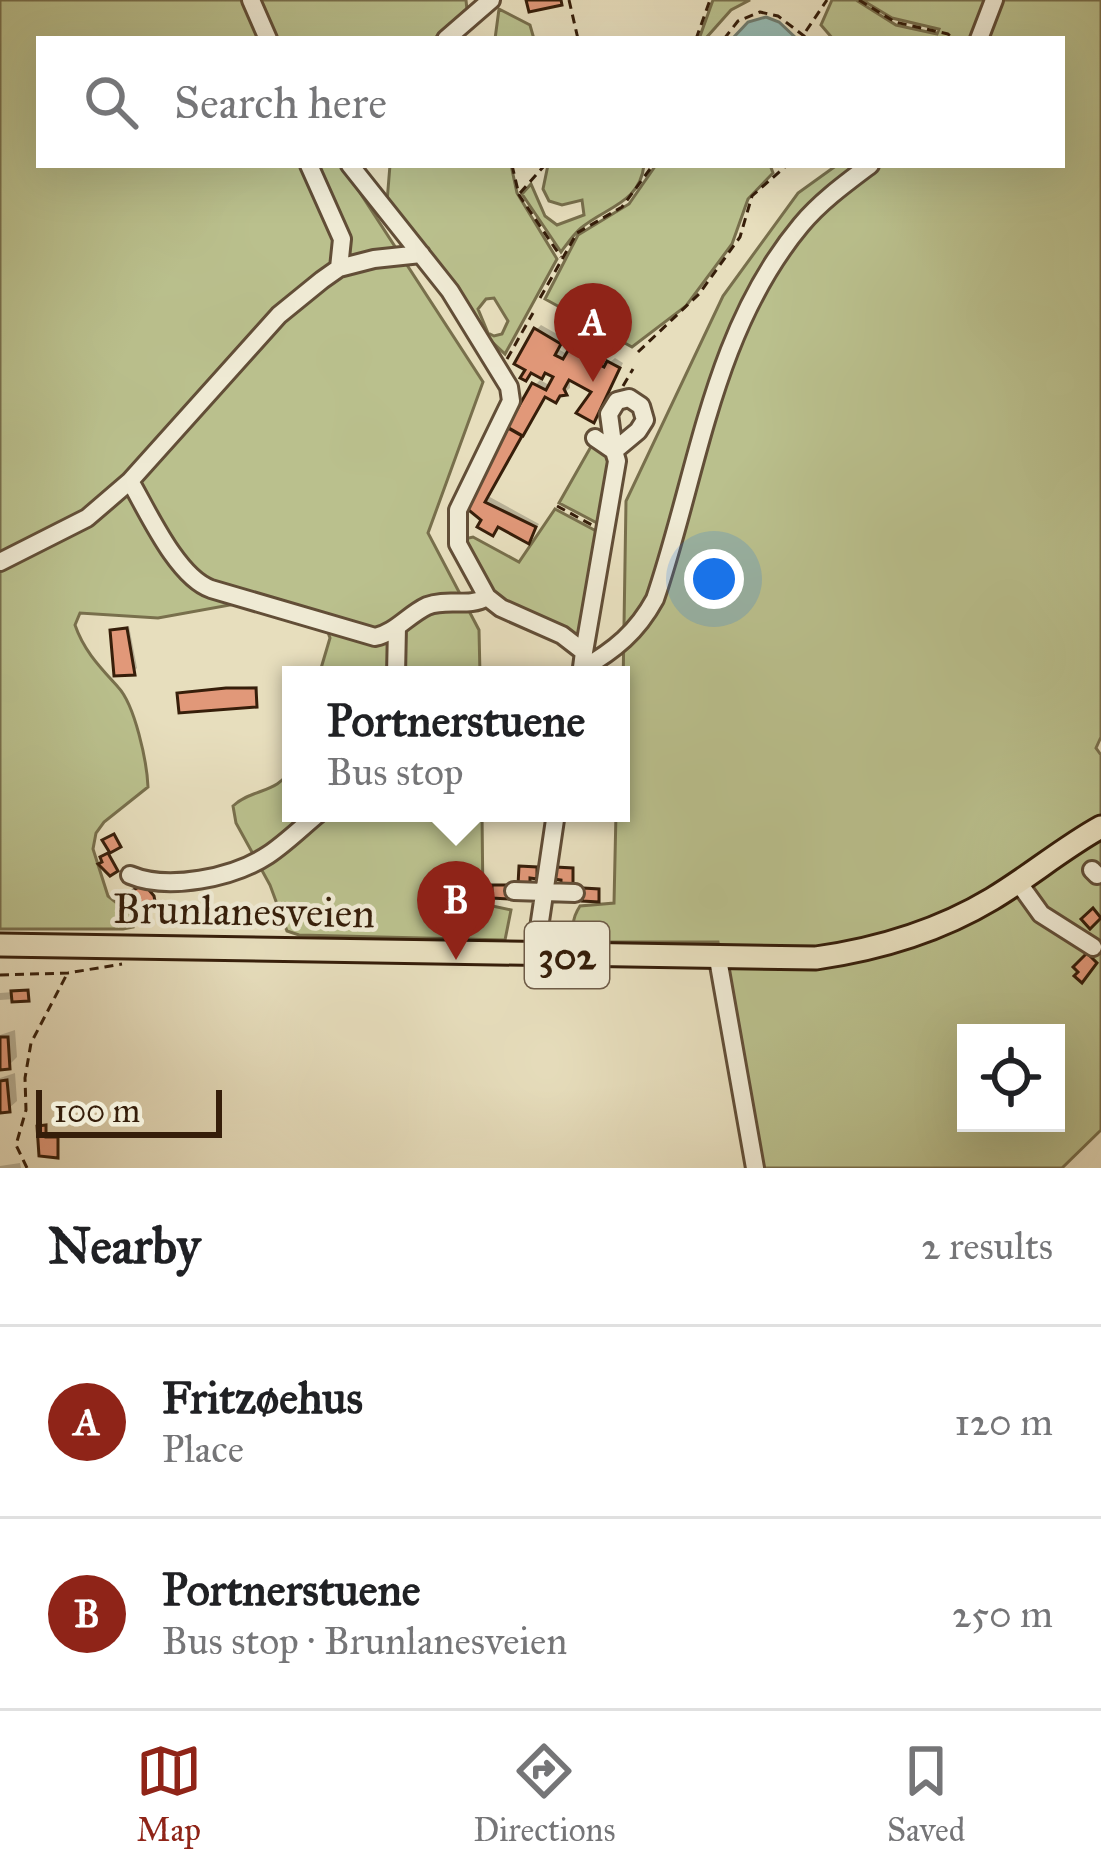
<!DOCTYPE html>
<html lang="en">
<head>
<meta charset="utf-8">
<style>
	body { margin:0; font-family:"IM FELL Great Primer",serif; background:#f2f2f2; color:#202124 }
	.controls { position:absolute; right:36px; bottom:36px; display:grid; overflow:hidden; border-radius:0px; box-shadow:0 12px 48px #0002 }
	.controls button { width:108px; height:108px; display:grid; place-items:center; padding:0; border:0; border-bottom:3px solid #e0e0e0; background:#fff; color:#202124; font:60px sans-serif }
	.scale { position:absolute; left:36px; bottom:30px; width:186px; box-sizing:border-box; padding-left:12px; border:6px solid #361e0a; border-top:0; font-size:33px; line-height:42px; white-space:nowrap; color:#361e0a; -webkit-text-stroke:9px #efead4; paint-order:stroke }
	.you { position:absolute; left:714px; top:579px; width:42px; height:42px; margin:-30px; border:9px solid #fff; border-radius:50%; background:#1a73e8; box-shadow:0 0 0 18px #1a73e833 }
	.badge { display:grid; place-items:center; width:78px; height:78px; border-radius:50%; background:#8f2418; color:#fff; font-size:39px; font-weight:700 }
	.pin { position:absolute; translate:-50% -99px; filter:drop-shadow(0 3px 6px #0008) }
	.pin::after { content:''; position:absolute; top:63px; width:42px; height:36px; background:inherit; clip-path:polygon(0 0,100% 0,50% 100%) }
	.popup { position:absolute; left:282px; top:666px; width:348px; height:156px; box-sizing:border-box; display:grid; place-content:center; border-radius:0px; background:#fff; filter:drop-shadow(0 3px 9px #0005); font-size:39px; white-space:nowrap; color:#757577 }
	.popup b { font-size:45px; color:#202124 }
	.popup::after { content:''; position:absolute; left:50%; top:100%; margin-left:-24px; border:24px solid transparent; border-top-color:#fff }
	.list { margin:0; padding:0; list-style:none }
	h2 { display:flex; justify-content:space-between; align-items:center; height:156px; margin:0; padding:0 48px; font-size:51px }
	h2 small { font-size:39px; font-weight:400; color:#757577 }
	.list li { display:grid; grid-template-columns:78px 1fr auto; gap:36px; align-items:center; box-sizing:border-box; height:192px; padding:0 48px; border-top:3px solid #e0e0e0 }
	.list b { display:block; font-size:45px; white-space:nowrap }
	.list p { margin:0; font-size:39px; white-space:nowrap; color:#757577 }
	.list em { font-size:39px; font-style:normal; color:#757577 }
	.icon { flex:none; width:66px; height:66px; fill:none; stroke:currentColor; stroke-width:2; stroke-linecap:round; stroke-linejoin:round }
	.map { position:relative; flex:none; width:1101px; height:1168px; overflow:hidden }
	.search { position:absolute; background:#fff; box-shadow:0 12px 48px #0002; left:36px; right:36px; top:36px; height:132px; display:flex; align-items:center; gap:30px; box-sizing:border-box; padding:0 42px; border-radius:0px; color:#757577; font-size:45px }
	.sheet { height:540px; background:#fff }
	nav { display:flex; justify-content:space-around; align-items:center; box-sizing:border-box; height:168px; border-top:3px solid #e0e0e0; background:#fff; font-size:33px; color:#757577 }
	nav a { display:grid; justify-items:center; gap:6px }
	nav .on { color:#8f2418 }
	.map>svg:first-child { display:block }
	.green { fill:#bac08d; stroke:#786f4c; stroke-width:3; fill-rule:evenodd }
	.water { fill:#97bcb4; stroke:#707d70; stroke-width:3 }
	.shadow { fill:#0003 }
	.building { fill:#e19879; stroke:#361e0a; stroke-width:3 }
	.lines { fill:none; stroke-linecap:round; stroke-linejoin:round }
	.minor-casing { stroke:#624e37; stroke-width:22 }
	.major-casing { stroke:#361e0a; stroke-width:27 }
	.path { stroke:#361e0a; stroke-width:3; stroke-dasharray:9 6; stroke-linecap:butt }
	.minor { stroke:#efead4; stroke-width:16 }
	.major { stroke:#e7debd; stroke-width:21 }
	.labels { text-anchor:middle; stroke-width:9; stroke-linejoin:round; paint-order:stroke }
	.shield { fill:#efead4; stroke:#6e5b47; stroke-width:3 }
	.shield-label { font-size:39px; font-weight:bold; fill:#361e0a }
	.street-label { font-size:42px; fill:#361e0a; stroke:#efead4 }
</style>
</head>
<body>
<div class="map">
<svg width="1101" height="1168" viewBox="0 0 1101 1168">
	<rect width="100%" height="100%" fill="#e7debd"/>
	<filter id="stains"><feTurbulence type="fractalNoise" baseFrequency=".00167" numOctaves="4"/><feColorMatrix values="0 0 0 0 .2 0 0 0 0 .09 0 0 0 0 .02 0 0 0 .5 -.17"/></filter>
	<radialGradient id="worn" r=".72"><stop offset=".6" stop-color="#630" stop-opacity="0"/><stop offset="1" stop-color="#630" stop-opacity=".3"/></radialGradient>
	<!-- green -->
	<path class="green" d="M0,0H466L467,10L434,39H39V165H342L483,382L428,533L479,630L480,675H319L330,638L323,618L269,598L158,618L80,613L75,625C84,651 100,667 118,687C135,705 147,762 148,787L104,822L96,833L93,849L108,896L132,915L133,927L123,929H0Z
		M713,0H750L731,10L706,38L699,39Z
		M832,0H856L896,25L937,34L939,29L892,18L862,0H1101V737L1096,748L1101,755V1130L1062,1168H761L718,942H582C571,929 571,920 580,906L614,903L616,813H621L626,501L723,296L798,193L837,165H1062V39H833L821,25ZM966,1033H1056V1123H966Z
		M499,9L530,25L534,39H495Z
		M390,165H511L517,193L557,259L505,354L489,339L387,202ZM494,298L508,321L502,334L494,336L488,333L478,309L486,299Z
		M548,165H644C640,203 606,207 581,228C573,235 567,244 561,252L522,194L531,184L545,216L557,225L584,215L582,200L562,205L549,201L543,189Z
		M656,165H770L773,173L748,199L732,244L686,306L632,347L545,299L578,235L629,204Z
		M593,443L606,451L610,465L599,524L559,503Z
		M555,509L598,532L580,632L576,635L497,601L464,539L473,537L519,562Z
		M291,767V813H482L483,904L511,910L505,940L299,935L287,931L270,885L236,823L233,806C252,788 280,794 291,767Z"/>
	<!-- water -->
	<path class="water" d="M766,17L779,22L797,39H732L748,22Z"/>
	<!-- shadow -->
	<path class="shadow" d="M541,325L564,338L558,349L569,355L580,339L589,343L585,350L609,363L615,358L623,363L598,414L595,391L570,377V388L565,392L546,394L488,496L539,524L529,540L485,519L469,506L535,385L540,380L551,386L557,376L536,330Z
		M129,626L137,668L133,672L113,631Z
		M258,686L256,705L181,695L184,691Z
		M27,991L28,998L0,1000V993Z
		M15,1030L17,1057L8,1066L0,1067V1035Z
		M15,1073L17,1101L8,1109L0,1110V1078Z
		M20,1163L21,1168H0V1166Z"/>
	<!-- building -->
	<path class="building" d="M526,0H561L562,5L529,12Z
		M534,328L561,344L555,355L563,359L573,342L586,349L582,356L604,367L607,361L620,368L594,423L576,413L591,392L569,380L564,389L567,395L560,396L556,403L545,397L523,436L507,427L532,383L546,390L553,377L545,373L542,379L531,373L526,381L520,378L525,370L514,364Z
		M508,428L522,436L485,502L536,527L529,544L498,527L493,536L477,527L481,520L465,507Z
		M127,628L135,675L114,676L110,630Z
		M226,688H256L257,707L179,713L177,693Z
		M114,834L121,847L110,853L102,840Z
		M108,853L118,871L110,876L98,864L102,862L100,857Z
		M519,866L537,867V879L530,878V885H518Z
		M555,867L573,868V887L561,886V880L554,879Z
		M144,884L154,896L156,907L143,914L130,892Z
		M492,885H508V899L492,898Z
		M583,888L599,889V902L582,901Z
		M1093,908L1101,918L1090,929L1081,919Z
		M1087,953L1097,963L1082,983L1074,976L1078,972L1073,967Z
		M28,990L29,1001L12,1002L11,991Z
		M0,1037H8L10,1069L0,1070Z
		M7,1080L10,1112L0,1113V1081Z
		M46,1125V1137H58V1158L39,1156L37,1126Z"/>
	<g class="lines">
		<!-- minor casing -->
		<g class="minor-casing">
			<path id="minor" d="M251,0L268,39
				M446,39L491,0
				M979,39L994,0
				M309,165L342,239L339,268
				M350,165L450,291L509,387L511,401L458,510V544L487,597L501,608L562,635L584,652L581,675
				M629,398L641,406L645,420L638,431L614,451L609,414L617,401Z
				M130,481C148,512 177,577 211,589L375,637C395,633 408,615 427,606C447,598 469,608 487,597
				M0,562L87,518L130,481L279,315L322,280L339,268L374,259L421,254
				M584,652L617,461L614,451L595,438
				M582,669C615,650 637,632 655,599C698,473 712,332 801,225C820,202 846,183 870,165
				M396,675L397,627
				M1092,870L1097,875
				M130,875C168,891 233,878 268,855C286,843 302,827 319,813
				M1018,882L1041,914L1093,947
				M514,891L575,893
				M535,955L556,813
				M718,959L755,1168"/>
		</g>
		<!-- major casing -->
		<g class="major-casing">
			<path id="major" d="M0,945L816,958C879,949 937,932 992,899C1029,877 1063,848 1101,827"/>
		</g>
		<!-- path -->
		<path class="path" d="M569,0L578,39
			M859,0L895,22L948,34L953,39
			M806,31L827,0
			M696,39L710,0
			M724,39L738,21L760,12L778,16L808,39
			M512,165L519,195L561,257
			M520,193L545,165
			M540,298L577,233L622,207L653,165
			M638,352L699,294L740,237L752,196L787,165
			M507,359L533,313
			M623,386L633,369
			M557,506L592,525
			M0,975L68,973L122,964
			M27,1168L16,1145L26,1110L25,1078L31,1043L67,974"/>
		<!-- minor -->
		<use href="#minor" class="minor"/>
		<!-- major -->
		<use href="#major" class="major"/>
	</g>
	<g class="labels">
		<!-- shield labels -->
		<rect class="shield" x="525" y="922" width="84" height="66" rx="9"/>
		<g class="shield-label">
			<text x="567" y="969">302</text>
		</g>
		<!-- street labels -->
		<g class="street-label">
			<text transform="translate(244 910) rotate(1)" y="15">Brunlanesveien</text>
		</g>
	</g>
	<rect width="100%" height="100%" filter="url(#stains)"/>
	<rect width="100%" height="100%" fill="url(#worn)"/>
</svg>
<div class="controls">
<button><svg class="icon" aria-label="locate" viewBox="0 0 24 24"><circle cx="12" cy="12" r="6"/><path d="M12 2v4M12 18v4M2 12h4M18 12h4"/></svg></button>
</div>
<div class="scale">100 m</div>
<div class="you"></div>
<div class="pin badge" style="left:593px;top:382px">A</div>
<div class="pin badge" style="left:456px;top:960px">B</div>
<div class="popup"><b>Portnerstuene</b>Bus stop</div>
<div class="search"><svg class="icon" aria-label="search" viewBox="0 0 24 24"><circle cx="10" cy="10" r="6"/><path d="M15 15l6 6"/></svg>Search here</div>
</div>
<section class="sheet">
<h2>Nearby<small>2 results</small></h2>
<ul class="list">
<li><span class="badge">A</span><div><b>Fritzøehus</b><p>Place</p></div><em>120 m</em></li>
<li><span class="badge">B</span><div><b>Portnerstuene</b><p>Bus stop · Brunlanesveien</p></div><em>250 m</em></li>
</ul>
</section>
<nav>
<a class="on"><svg class="icon" aria-label="map" viewBox="0 0 24 24"><path d="M3 6l6-2 6 2 6-2v14l-6 2-6-2-6 2zM9 4v14M15 6v14"/></svg>Map</a>
<a><svg class="icon" aria-label="directions" viewBox="0 0 24 24"><path d="M12 3l9 9-9 9-9-9zM9 14v-3h6M13 9l2 2-2 2"/></svg>Directions</a>
<a><svg class="icon" aria-label="saved" viewBox="0 0 24 24"><path d="M7 4h10v16l-5-4-5 4z"/></svg>Saved</a>
</nav>
</body>
</html>
